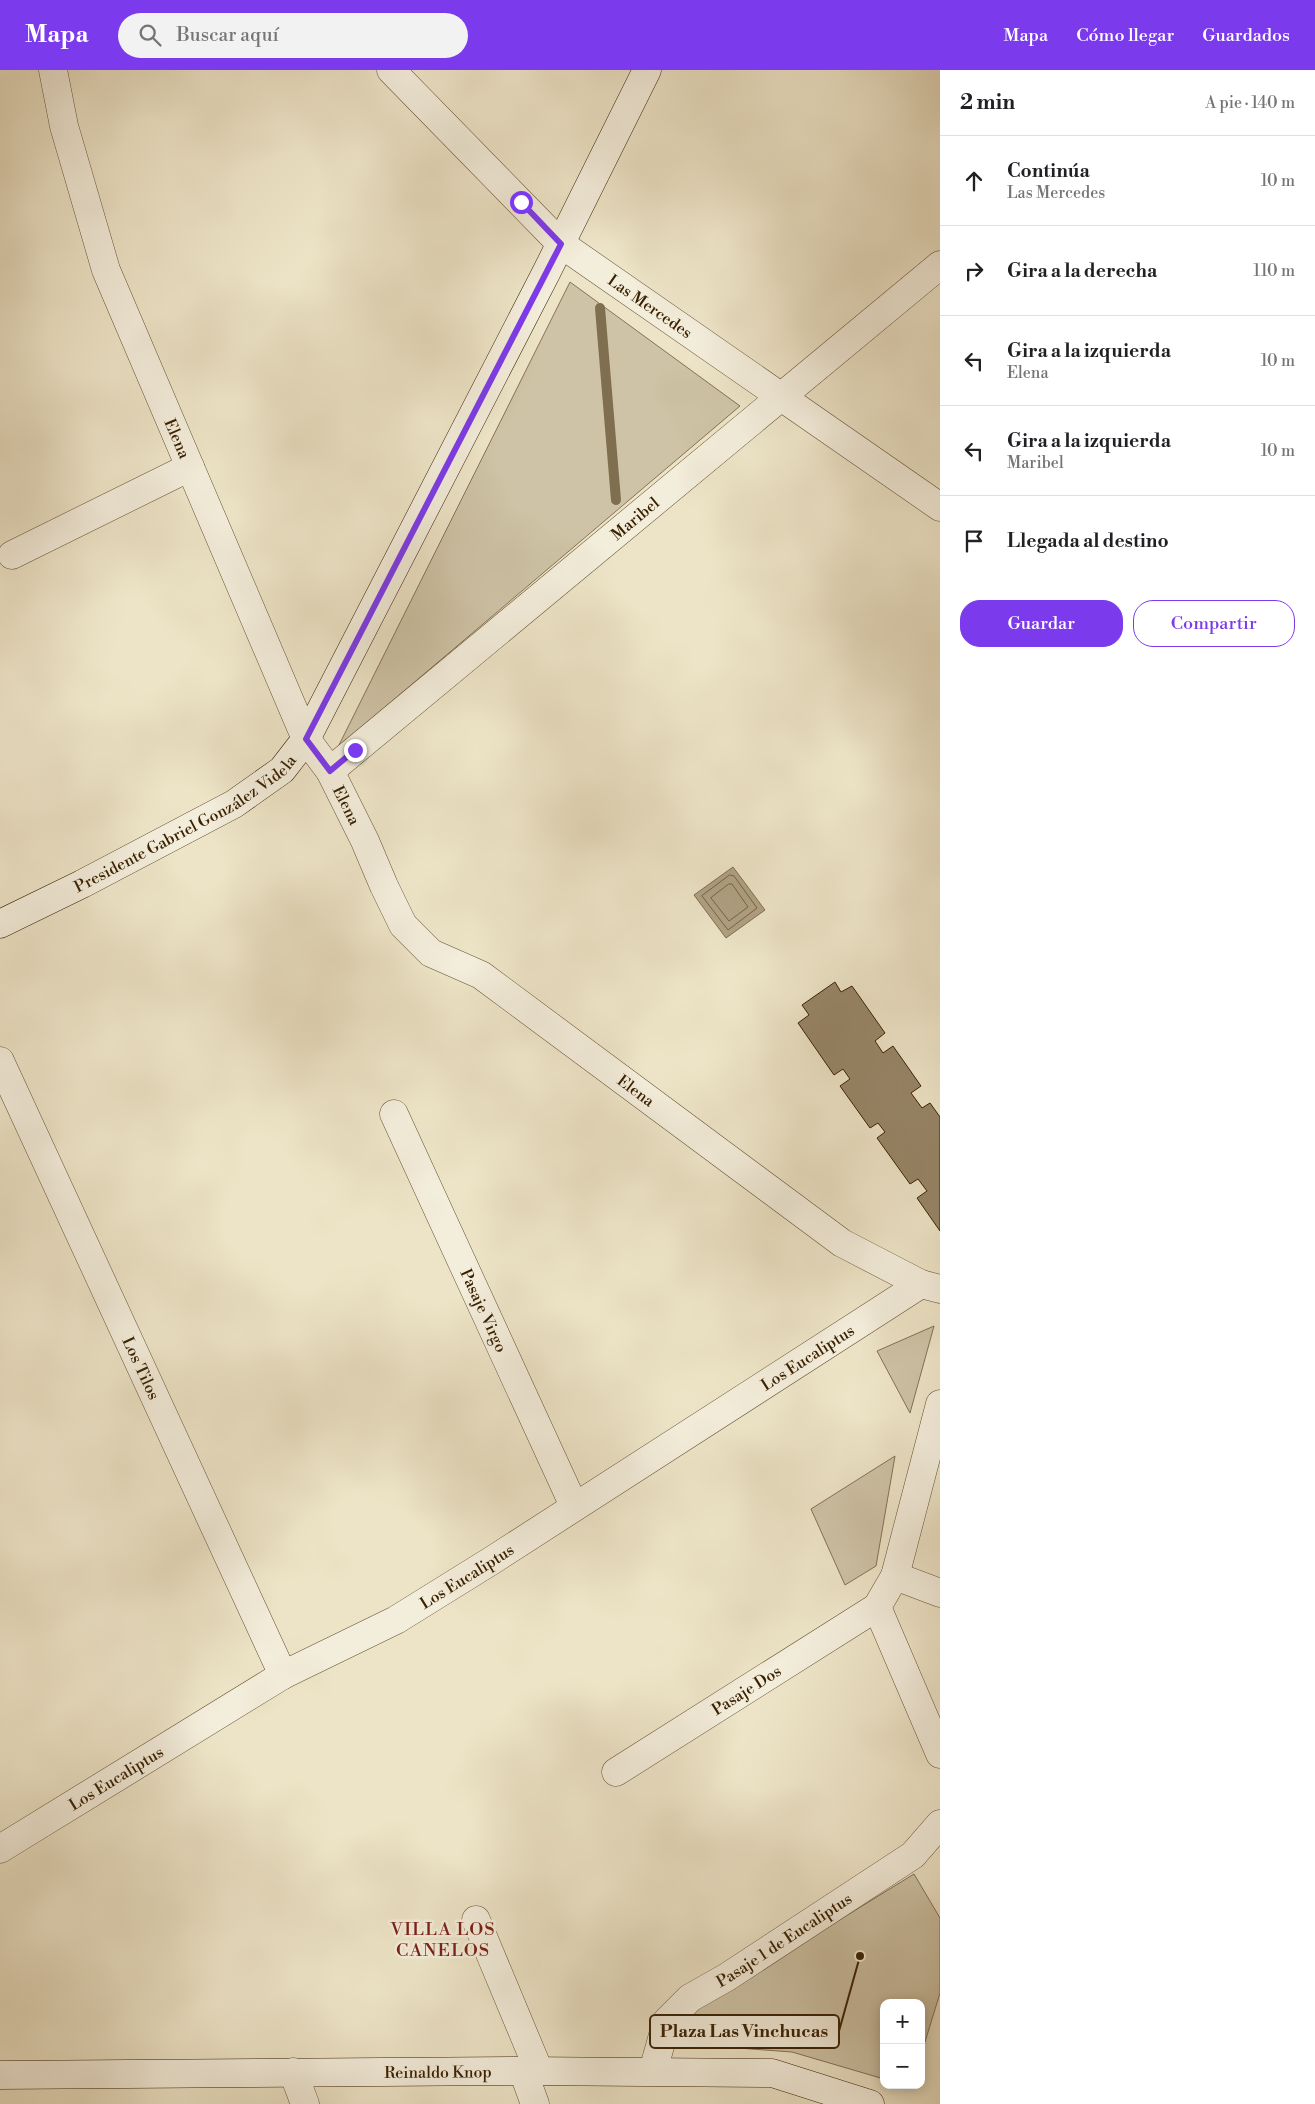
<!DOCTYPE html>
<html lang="es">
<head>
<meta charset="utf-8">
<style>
	body { margin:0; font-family:"Libre Bodoni",serif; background:#f2f2f2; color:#202124 }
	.controls { position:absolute; right:15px; bottom:15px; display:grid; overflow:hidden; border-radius:10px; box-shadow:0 2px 12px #0003 }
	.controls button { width:45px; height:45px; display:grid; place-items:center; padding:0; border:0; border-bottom:1px solid #e0e0e0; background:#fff; color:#202124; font:25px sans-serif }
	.stop { position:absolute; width:15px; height:15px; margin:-11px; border:4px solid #7c3aed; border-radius:50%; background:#fff }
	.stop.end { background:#7c3aed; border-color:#fff; box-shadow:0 1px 5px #0008 }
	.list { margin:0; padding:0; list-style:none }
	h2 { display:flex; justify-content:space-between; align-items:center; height:65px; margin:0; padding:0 20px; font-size:21px }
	h2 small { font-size:16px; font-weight:400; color:#757577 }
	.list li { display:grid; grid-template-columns:32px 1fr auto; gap:15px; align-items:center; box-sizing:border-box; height:90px; padding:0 20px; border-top:1px solid #e0e0e0 }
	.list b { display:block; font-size:19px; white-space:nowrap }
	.list p { margin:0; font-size:16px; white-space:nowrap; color:#757577 }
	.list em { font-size:16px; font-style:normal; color:#757577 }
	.actions { display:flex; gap:10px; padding:15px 20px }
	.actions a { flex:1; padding:11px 0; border:1px solid #7c3aed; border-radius:20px; text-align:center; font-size:18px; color:#7c3aed }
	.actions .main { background:#7c3aed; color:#fff }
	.icon { flex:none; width:28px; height:28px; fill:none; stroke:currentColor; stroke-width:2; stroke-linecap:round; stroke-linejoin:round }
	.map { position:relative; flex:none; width:940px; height:2034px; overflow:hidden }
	header { display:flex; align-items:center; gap:30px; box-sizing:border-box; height:70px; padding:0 25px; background:#7c3aed; color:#fff }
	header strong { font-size:24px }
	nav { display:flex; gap:28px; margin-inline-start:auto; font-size:18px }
	.search { width:350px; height:45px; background:#f2f2f2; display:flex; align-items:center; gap:12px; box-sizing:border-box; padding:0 18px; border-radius:28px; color:#757577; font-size:19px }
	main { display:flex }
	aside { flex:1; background:#fff }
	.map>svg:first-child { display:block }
	.green { fill:#cec3a6; stroke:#847254 }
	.water { fill:#b0a284; stroke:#806e50 }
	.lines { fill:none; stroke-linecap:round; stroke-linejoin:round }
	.shore { stroke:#746243; stroke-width:1 }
	.stream { stroke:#806e50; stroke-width:10 }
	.building { fill:#978668; stroke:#392102 }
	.street-casing { stroke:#665233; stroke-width:29 }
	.secondary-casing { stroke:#392102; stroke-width:29 }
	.street { stroke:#f3eddb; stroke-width:28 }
	.secondary { stroke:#f3eddb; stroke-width:28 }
	.route { stroke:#7c3aed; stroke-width:6 }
	.labels { text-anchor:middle; stroke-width:5; stroke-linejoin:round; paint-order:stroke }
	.street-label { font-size:16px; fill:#392102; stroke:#f3eddb }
	.neighbourhood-label { font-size:18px; letter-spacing:1px; fill:#7a1f14; stroke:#f3eddb }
	.leader { fill:none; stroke:#392102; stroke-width:2 }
	.callout-dot { fill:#392102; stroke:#f3eddb; stroke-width:2 }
	.callout { fill:#f3eddb; stroke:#392102; stroke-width:2 }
	.callout-label { font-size:18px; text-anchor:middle; font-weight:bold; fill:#392102 }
</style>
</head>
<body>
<header>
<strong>Mapa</strong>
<div class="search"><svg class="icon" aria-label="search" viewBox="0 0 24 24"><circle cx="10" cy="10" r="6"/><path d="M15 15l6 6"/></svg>Buscar aquí</div>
<nav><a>Mapa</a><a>Cómo llegar</a><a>Guardados</a></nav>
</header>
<main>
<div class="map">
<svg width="940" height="2034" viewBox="0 0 940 2034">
	<rect width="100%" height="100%" fill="#ede4c7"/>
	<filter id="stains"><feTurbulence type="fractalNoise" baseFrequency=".004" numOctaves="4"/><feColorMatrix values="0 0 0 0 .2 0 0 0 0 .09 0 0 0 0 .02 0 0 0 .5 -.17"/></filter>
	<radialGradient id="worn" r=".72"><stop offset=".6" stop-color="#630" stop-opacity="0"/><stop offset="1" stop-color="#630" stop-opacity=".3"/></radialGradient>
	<!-- green -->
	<path class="green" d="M570,212L740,336L338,677Z
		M934,1256L910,1343L877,1281Z
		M895,1386L876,1496L845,1515L811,1439Z
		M914,1804L940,1848V1923L921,1985V1933H884V2009L792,1982L684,1974L695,1939Z"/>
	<!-- water -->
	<path class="water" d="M733,797L765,840L726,868L694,825Z"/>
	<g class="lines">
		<!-- shore -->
		<path class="shore" d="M730,805L734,806L757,838L728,860L702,826Z
			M729,814H732L748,837L729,851L711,828Z"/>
		<!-- stream -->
		<path class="stream" d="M600,238L616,430"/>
	</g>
	<!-- building -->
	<path class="building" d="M835,912L841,922L852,916L885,963L875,971L883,983L893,976L921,1016L911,1023L922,1038L930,1033L940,1047V1161L917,1128L927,1121L918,1109L910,1114L877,1068L885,1062L878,1053L870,1058L840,1016L850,1009L843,999L834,1005L798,953L809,945L802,935Z"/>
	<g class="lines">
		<!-- street casing -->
		<g class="street-casing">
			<g id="street">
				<path id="s1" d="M53,0L64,56L106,200L306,669L330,701L365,771L384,816L403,855L431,883L481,905L842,1173L921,1214L940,1219"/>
				<path id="s2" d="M391,0L561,174L940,437"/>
				<path d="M12,485L190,397"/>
				<path id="s3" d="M330,701L940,195"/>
				<path id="s4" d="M0,991L283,1605"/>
				<path id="s5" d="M394,1044L574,1436"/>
				<path d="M940,1334L895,1506L877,1537L940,1684"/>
				<path d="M895,1506L940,1523"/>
				<path id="s6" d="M616,1702L877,1537"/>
				<path id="s7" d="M0,1779L283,1605L396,1550L491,1491L921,1214"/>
				<path d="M476,1850L539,2001"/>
				<path d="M523,2001L535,2034"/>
				<path id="s8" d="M653,2001L667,1951L690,1928L727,1907L913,1785L940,1754"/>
				<path d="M293,2002L305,2034"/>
			</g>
		</g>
		<!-- secondary casing -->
		<g class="secondary-casing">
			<g id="secondary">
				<path id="s9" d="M0,854L82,814L234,734L282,700L306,669L546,203L647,0"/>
				<path id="s10" d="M0,2005L523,2001L772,2003L870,2034"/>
			</g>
		</g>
		<!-- street -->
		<use href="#street" class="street"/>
		<!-- secondary -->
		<use href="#secondary" class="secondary"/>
	</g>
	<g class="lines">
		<!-- route -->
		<path class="route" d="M355,680L330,701L306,669L561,174L521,132"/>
	</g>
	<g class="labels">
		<!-- street labels -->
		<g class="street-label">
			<text dy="6" stroke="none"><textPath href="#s2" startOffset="352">Las Mercedes</textPath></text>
			<text dy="6" stroke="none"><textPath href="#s1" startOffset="390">Elena</textPath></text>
			<text dy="6" stroke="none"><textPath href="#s3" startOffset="396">Maribel</textPath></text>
			<text dy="6" stroke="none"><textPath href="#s1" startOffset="795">Elena</textPath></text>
			<text dy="6" stroke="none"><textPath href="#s9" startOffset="211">Presidente Gabriel González Videla</textPath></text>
			<text dy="6" stroke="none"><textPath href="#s1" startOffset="1215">Elena</textPath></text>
			<text dy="6" stroke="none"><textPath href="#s5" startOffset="216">Pasaje Virgo</textPath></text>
			<text dy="6" stroke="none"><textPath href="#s7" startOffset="946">Los Eucaliptus</textPath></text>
			<text dy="6" stroke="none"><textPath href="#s4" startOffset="338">Los Tilos</textPath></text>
			<text dy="6" stroke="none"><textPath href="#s7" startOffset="541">Los Eucaliptus</textPath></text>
			<text dy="6" stroke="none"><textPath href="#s6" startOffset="154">Pasaje Dos</textPath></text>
			<text dy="6" stroke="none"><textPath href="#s7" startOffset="136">Los Eucaliptus</textPath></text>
			<text dy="6" stroke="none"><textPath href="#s8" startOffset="195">Pasaje 1 de Eucaliptus</textPath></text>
			<text dy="6" stroke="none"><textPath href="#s10" startOffset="438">Reinaldo Knop</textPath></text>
		</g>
		<!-- neighbourhood labels -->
		<g class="neighbourhood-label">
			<text x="443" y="1865">VILLA LOS<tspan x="443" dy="21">CANELOS</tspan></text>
		</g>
	</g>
	<!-- callouts -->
	<path class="leader" d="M860 1886L839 1961"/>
	<circle class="callout-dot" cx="860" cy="1886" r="5"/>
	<rect class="callout" x="650" y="1945" width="189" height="33" rx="5"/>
	<g class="callout-label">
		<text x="744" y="1967">Plaza Las Vinchucas</text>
	</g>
	<rect width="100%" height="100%" filter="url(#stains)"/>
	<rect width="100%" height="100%" fill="url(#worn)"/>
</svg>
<div class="controls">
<button>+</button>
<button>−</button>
</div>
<div class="stop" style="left:521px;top:132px"></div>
<div class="stop end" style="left:355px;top:680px"></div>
</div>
<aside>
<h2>2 min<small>A pie · 140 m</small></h2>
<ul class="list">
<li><svg class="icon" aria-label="ahead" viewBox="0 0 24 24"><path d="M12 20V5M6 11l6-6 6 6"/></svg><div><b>Continúa</b><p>Las Mercedes</p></div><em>10 m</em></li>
<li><svg class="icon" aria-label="right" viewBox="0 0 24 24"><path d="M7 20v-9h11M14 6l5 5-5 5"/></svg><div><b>Gira a la derecha</b></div><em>110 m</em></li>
<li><svg class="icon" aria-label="left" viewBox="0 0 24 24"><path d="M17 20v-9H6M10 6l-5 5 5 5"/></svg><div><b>Gira a la izquierda</b><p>Elena</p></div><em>10 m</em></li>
<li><svg class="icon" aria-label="left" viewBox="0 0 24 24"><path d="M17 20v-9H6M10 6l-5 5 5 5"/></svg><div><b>Gira a la izquierda</b><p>Maribel</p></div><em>10 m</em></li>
<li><svg class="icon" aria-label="arrive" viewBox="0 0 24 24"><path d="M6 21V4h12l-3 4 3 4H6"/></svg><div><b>Llegada al destino</b></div></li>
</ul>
<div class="actions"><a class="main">Guardar</a><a>Compartir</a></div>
</aside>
</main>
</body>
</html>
